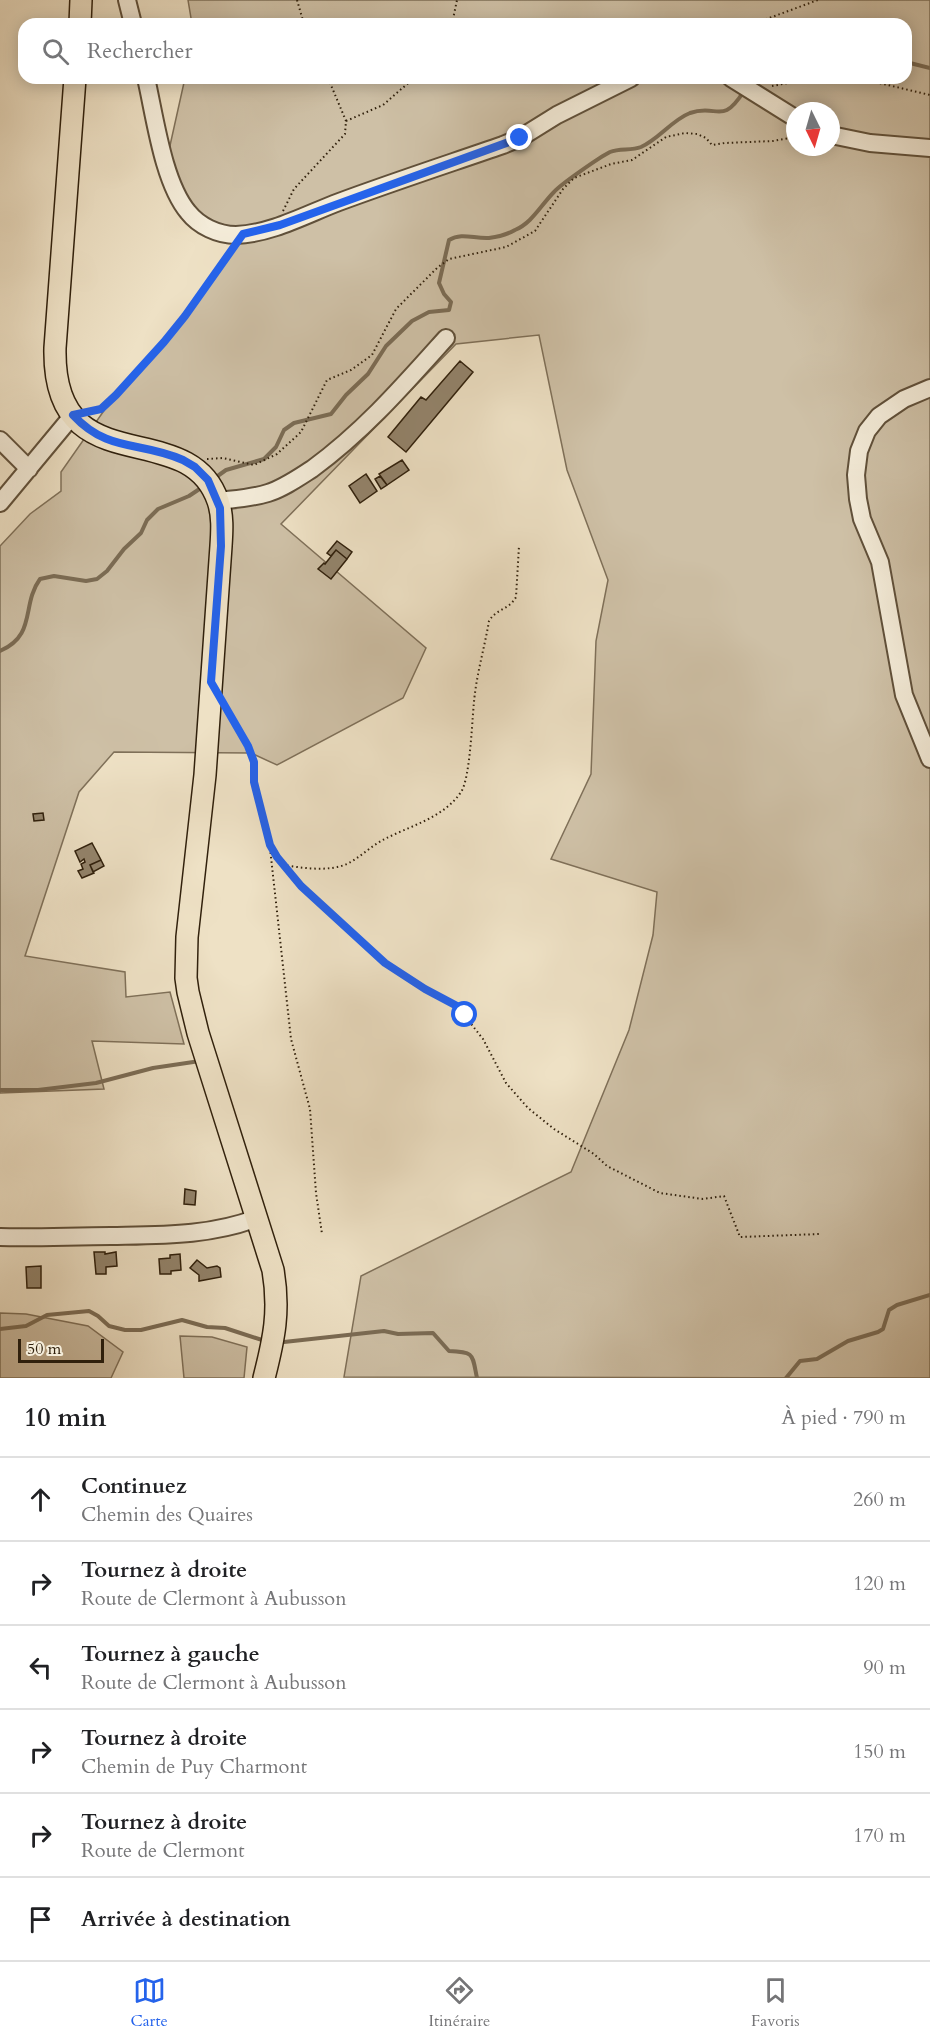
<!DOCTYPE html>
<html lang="fr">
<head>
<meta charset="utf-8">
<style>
	body { margin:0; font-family:Cardo,serif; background:#f6f6f6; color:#202124 }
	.compass { position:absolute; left:786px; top:102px; width:54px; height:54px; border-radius:50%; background:#fff; box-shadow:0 3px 15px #0003; rotate:175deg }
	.scale { position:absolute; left:18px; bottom:15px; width:86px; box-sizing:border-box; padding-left:6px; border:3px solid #30200c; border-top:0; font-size:16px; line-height:21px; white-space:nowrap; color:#30200c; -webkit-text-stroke:4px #f4ecd9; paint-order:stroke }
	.stop { position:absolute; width:18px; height:18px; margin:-14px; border:4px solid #2563eb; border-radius:50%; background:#fff }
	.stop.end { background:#2563eb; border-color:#fff; box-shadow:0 2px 6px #0008 }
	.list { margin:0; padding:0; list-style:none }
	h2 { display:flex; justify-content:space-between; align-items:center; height:78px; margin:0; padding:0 24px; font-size:26px }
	h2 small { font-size:20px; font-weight:400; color:#757577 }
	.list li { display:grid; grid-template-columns:39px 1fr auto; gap:18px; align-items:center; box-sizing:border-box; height:84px; padding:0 24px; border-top:2px solid #e0e0e0 }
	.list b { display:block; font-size:22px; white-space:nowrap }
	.list p { margin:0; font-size:20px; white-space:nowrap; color:#757577 }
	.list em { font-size:20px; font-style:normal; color:#757577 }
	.icon { flex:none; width:33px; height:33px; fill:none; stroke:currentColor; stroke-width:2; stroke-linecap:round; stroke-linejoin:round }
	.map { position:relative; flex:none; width:930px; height:1378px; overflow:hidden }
	.search { position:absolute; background:#fff; box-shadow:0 3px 15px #0003; left:18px; right:18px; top:18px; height:66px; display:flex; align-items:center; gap:15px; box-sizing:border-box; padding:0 21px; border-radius:18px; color:#757577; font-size:22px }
	.sheet { height:582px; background:#fff }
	nav { display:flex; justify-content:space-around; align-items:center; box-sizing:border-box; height:84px; border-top:2px solid #e0e0e0; background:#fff; font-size:16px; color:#757577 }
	nav a { display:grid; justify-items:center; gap:3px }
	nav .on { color:#2563eb }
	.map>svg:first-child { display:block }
	.green { fill:#cec0a6; stroke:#7f7059; stroke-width:1.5; fill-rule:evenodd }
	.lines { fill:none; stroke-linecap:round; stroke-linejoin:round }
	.stream { stroke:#7b6c55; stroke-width:4 }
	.building { fill:#93846c; stroke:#30200c; stroke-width:1.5 }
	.minor-casing { stroke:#60503a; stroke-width:20 }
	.major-casing { stroke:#30200c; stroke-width:24 }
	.path { stroke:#30200c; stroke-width:2; stroke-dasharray:1.5 3; stroke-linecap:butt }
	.minor { stroke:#f4ecd9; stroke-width:16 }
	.major { stroke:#eee1c5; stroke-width:21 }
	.route { stroke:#2563eb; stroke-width:8 }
</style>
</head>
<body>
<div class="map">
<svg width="930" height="1378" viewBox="0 0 930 1378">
	<rect width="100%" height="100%" fill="#eee1c5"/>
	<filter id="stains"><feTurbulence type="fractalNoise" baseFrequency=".00333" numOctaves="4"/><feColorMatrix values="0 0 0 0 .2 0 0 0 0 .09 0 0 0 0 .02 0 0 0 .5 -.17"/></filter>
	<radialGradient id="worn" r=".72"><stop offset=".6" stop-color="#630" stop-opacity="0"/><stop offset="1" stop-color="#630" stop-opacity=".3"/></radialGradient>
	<!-- green -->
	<path class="green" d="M188,0H930V1378L344,1377L361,1276L571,1172L629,1030L653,935L657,892L551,859L591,774L596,641L608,580L567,470L539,335L456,344L281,524L426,648L403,698L277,765L251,753L114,752L79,792L25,956L125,972L126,997L170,992L184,1044L92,1041L104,1089L0,1093V546L30,514L61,491V472L110,402L153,356L206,287L243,234L201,225L167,159L185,78H906V24H192ZM795,111H831V147H795Z
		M0,1313L26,1314L88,1326L123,1352L111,1378H0Z
		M180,1336L212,1337L247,1347L244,1378H184Z"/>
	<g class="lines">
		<!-- stream -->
		<path class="stream" d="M906,62L930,68
			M212,480L226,470L264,459L276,447L284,430L294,423L331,414L346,395L368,374L386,346L412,321L429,312L449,310L451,302L444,294L439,283L449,240C462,232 474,239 489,238C496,237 508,234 515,230C532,223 541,205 554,192C561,184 600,157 610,152C620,148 631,151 641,147C659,139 672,120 690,113C718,103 721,127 744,91
			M0,651C37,635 21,605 40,579L54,576L86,581L97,579L107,571L124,549L141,533L147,520L158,509L189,496L201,488
			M0,1090H38L96,1083L153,1068L200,1061
			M0,1329L26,1326L47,1315L89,1311L98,1316L109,1326L125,1330H141L182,1320L207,1327L225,1328L265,1341
			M284,1342L384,1331L398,1334L433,1333L449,1351C475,1352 472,1354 477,1378
			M786,1378L800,1361L817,1359L848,1341L878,1332L883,1329L889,1310L897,1305L930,1295"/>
	</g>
	<!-- building -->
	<path class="building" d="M460,361L473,372L406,452L388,437L421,397L426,400Z
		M402,460L409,470L387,485L379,474Z
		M366,474L377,491L360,503L349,486Z
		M380,476L387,485L381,489L375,479Z
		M337,541L352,552L347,559L336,550L331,556L327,553Z
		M336,550L347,559L331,579L318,569L324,563L325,564Z
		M43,813L44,820L34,821L33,814Z
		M92,843L101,860L90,865L94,873L82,878L78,871L83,869L81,864L85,862L84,859L80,862L75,851Z
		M101,860L104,866L93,872L90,865Z
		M185,1189L196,1191L195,1205L184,1204Z
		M94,1252H105V1254L116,1252L117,1266L106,1267V1274H96Z
		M180,1254L181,1270L171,1271V1274H160L159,1259L170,1258V1255Z
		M197,1260L207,1268L217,1266L220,1268L221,1277L199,1281V1275L190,1268Z
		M41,1266V1288H27L26,1267Z"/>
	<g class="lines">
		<!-- minor casing -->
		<g class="minor-casing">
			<path id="minor" d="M127,0L133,24
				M146,78C155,117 163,182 188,212C199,226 218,235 236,235C271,234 307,214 339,202C393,182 448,164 503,145L520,138L557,115L631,78
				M731,78L795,118
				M831,135L870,143L930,148
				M930,388L904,399L879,416L867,431L859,451L856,475L858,499L862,519L880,562L904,695L930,759
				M0,440L29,469
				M219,501C235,499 252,498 268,493C284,488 298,478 312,469C364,431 403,386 446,338
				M0,503L73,415
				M0,1237C37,1238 74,1236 111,1236C161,1235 210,1236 257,1218"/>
		</g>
		<!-- major casing -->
		<g class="major-casing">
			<path id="major" d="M80,24L81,0
				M75,78L55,348C52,488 188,413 218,501C223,515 222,531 221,546L205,775L187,937L186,978L188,992L198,1033L273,1270C280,1311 274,1339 264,1378"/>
		</g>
		<!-- path -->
		<path class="path" d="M297,0L304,24
			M452,24L457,0
			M753,24L818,0
			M858,78L930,95
			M772,86L816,78
			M346,121L383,105L414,78
			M283,211L294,189L345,134L346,121L328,78
			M93,411L101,409L116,395L164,342L232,248
			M207,459L223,458L254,465L277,454L301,432L327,380L351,370L372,355L396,309L437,268L449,259L506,247L535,231L563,189L574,178L611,164L632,160L666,137L685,133L697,134L706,138L712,145L725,143L773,141L795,137
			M226,708L248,746L253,762L254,782L270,845L277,857L301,886L385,963L446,1002L457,1006L483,1039L506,1083L528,1108L554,1129L594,1154L607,1166L660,1193L703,1199L724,1196L740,1237L820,1234
			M270,848L291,1039L310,1109L316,1193L322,1234
			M283,865C303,868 328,872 347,864C359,858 369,848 381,841C408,826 443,819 461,792C471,777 472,713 475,693C478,669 485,645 489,621C496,609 510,609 516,597L519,546"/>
		<!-- minor -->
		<use href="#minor" class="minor"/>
		<!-- major -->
		<use href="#major" class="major"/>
	</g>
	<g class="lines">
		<!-- route -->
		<path class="route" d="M465,1015L457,1006L425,989L385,963L301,886L277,857L270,845L254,782V762L248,746L211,682L221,546L220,508L208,480L195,467L183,460C141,441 108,453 73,415L101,409L116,395L164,342L185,316L243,234L280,225L520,138"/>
	</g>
	<rect width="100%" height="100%" filter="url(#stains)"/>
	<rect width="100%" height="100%" fill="url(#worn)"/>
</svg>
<svg class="compass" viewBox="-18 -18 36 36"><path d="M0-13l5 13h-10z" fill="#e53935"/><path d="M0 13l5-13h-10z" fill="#757577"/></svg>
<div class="scale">50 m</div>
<div class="stop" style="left:465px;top:1015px"></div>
<div class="stop end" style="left:520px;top:138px"></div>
<div class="search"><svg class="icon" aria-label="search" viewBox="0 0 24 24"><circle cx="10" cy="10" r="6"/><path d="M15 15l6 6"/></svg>Rechercher</div>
</div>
<section class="sheet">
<h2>10 min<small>À pied · 790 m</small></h2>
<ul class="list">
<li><svg class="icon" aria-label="ahead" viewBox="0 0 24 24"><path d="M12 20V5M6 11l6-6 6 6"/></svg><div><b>Continuez</b><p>Chemin des Quaires</p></div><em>260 m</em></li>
<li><svg class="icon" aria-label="right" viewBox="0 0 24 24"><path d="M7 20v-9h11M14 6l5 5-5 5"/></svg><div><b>Tournez à droite</b><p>Route de Clermont à Aubusson</p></div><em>120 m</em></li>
<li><svg class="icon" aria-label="left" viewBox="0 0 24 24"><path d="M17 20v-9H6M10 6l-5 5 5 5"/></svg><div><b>Tournez à gauche</b><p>Route de Clermont à Aubusson</p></div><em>90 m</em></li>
<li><svg class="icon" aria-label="right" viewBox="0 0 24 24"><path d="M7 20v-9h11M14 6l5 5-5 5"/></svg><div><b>Tournez à droite</b><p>Chemin de Puy Charmont</p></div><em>150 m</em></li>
<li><svg class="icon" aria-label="right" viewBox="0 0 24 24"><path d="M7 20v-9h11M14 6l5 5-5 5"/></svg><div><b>Tournez à droite</b><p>Route de Clermont</p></div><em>170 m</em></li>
<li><svg class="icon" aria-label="arrive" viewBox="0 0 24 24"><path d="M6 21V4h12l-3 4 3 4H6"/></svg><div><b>Arrivée à destination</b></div></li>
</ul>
</section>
<nav>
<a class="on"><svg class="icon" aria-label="map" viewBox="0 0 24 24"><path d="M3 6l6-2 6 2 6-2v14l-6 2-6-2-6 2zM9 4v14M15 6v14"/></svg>Carte</a>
<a><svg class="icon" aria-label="directions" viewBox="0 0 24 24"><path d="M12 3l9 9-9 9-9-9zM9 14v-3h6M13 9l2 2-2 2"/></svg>Itinéraire</a>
<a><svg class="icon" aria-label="saved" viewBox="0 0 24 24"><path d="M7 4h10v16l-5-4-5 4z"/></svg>Favoris</a>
</nav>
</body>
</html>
